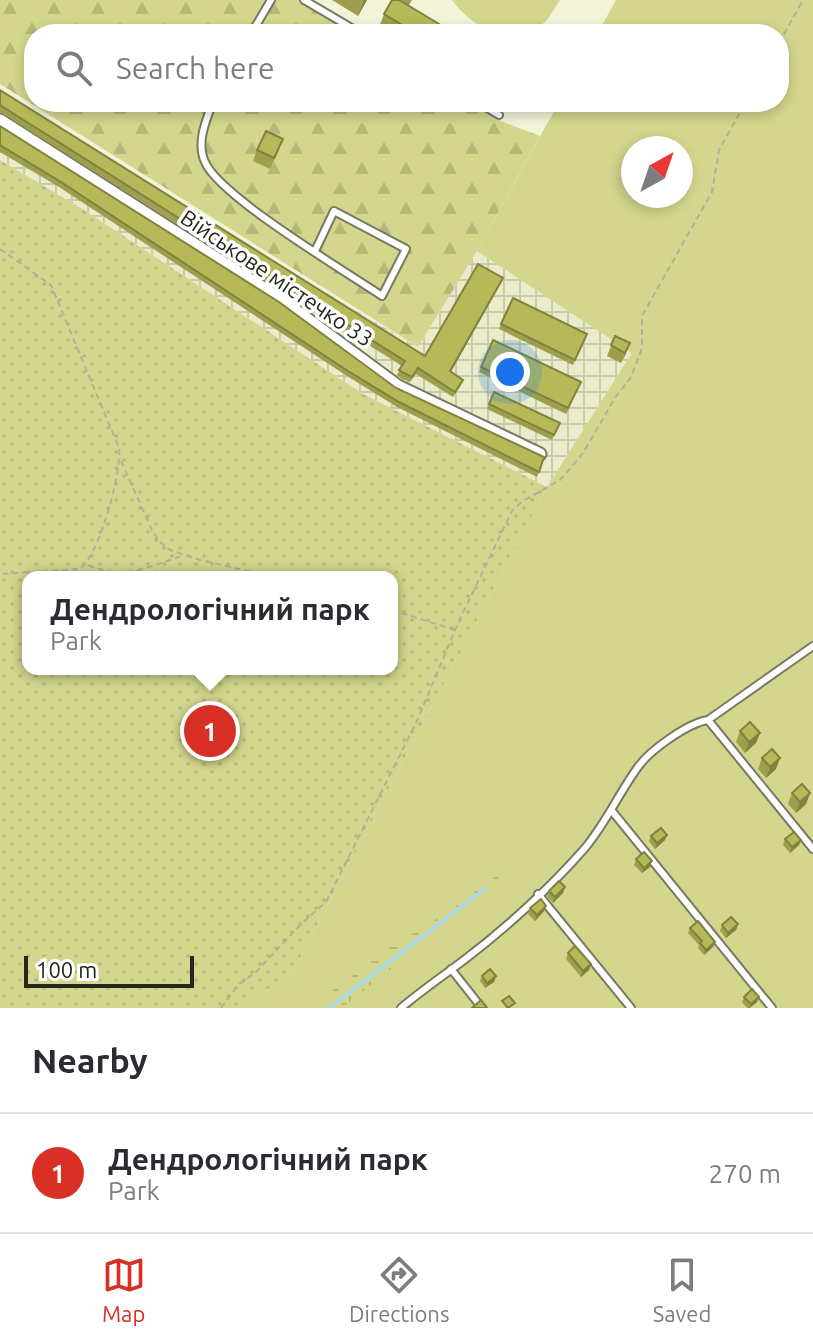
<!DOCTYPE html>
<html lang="en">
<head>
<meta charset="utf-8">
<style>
	body { margin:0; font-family:Ubuntu,sans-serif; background:#f2f2f3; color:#2b2b33 }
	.compass { position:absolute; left:621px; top:136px; width:72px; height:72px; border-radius:50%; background:#fff; box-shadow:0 4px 12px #0003; rotate:40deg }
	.scale { position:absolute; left:24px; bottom:20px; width:170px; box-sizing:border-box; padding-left:8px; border:4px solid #25251b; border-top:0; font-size:22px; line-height:28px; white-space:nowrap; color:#25251b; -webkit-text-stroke:6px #fff; paint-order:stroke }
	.you { position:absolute; left:510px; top:372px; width:28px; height:28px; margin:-20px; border:6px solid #fff; border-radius:50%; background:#1a73e8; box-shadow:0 0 0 12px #1a73e833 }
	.badge { display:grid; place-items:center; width:52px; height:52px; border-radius:50%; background:#d93025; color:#fff; font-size:26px; font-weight:700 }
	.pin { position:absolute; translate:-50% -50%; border:4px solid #fff; box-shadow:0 2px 8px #0006 }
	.popup { position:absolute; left:22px; top:571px; width:376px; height:104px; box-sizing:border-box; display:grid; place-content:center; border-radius:16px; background:#fff; filter:drop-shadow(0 2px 6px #0005); font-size:26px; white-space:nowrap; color:#7c7c81 }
	.popup b { font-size:30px; color:#2b2b33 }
	.popup::after { content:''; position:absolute; left:50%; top:100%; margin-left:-16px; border:16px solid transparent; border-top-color:#fff }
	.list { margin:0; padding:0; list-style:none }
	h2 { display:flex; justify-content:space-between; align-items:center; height:104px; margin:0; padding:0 32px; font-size:34px }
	h2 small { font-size:26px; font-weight:400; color:#7c7c81 }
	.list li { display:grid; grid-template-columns:52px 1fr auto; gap:24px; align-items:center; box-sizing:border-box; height:120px; padding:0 32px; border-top:2px solid #e1e1e2 }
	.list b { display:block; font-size:30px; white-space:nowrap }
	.list p { margin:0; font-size:26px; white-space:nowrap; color:#7c7c81 }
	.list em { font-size:26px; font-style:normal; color:#7c7c81 }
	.icon { flex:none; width:44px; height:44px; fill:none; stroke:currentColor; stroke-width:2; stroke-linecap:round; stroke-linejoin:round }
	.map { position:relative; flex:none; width:813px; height:1008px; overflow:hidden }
	.search { position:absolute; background:#fff; box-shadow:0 4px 12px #0003; left:24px; right:24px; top:24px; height:88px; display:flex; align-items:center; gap:20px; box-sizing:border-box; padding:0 28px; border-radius:32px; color:#7c7c81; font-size:30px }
	.sheet { height:224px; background:#fff }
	nav { display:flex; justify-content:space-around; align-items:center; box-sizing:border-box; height:112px; border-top:2px solid #e1e1e2; background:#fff; font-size:22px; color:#7c7c81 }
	nav a { display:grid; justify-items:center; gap:4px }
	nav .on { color:#d93025 }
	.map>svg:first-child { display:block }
	.industrial { fill:url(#industrial-grid) }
	.green { fill:#d3d68c; fill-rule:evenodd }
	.forest { fill:url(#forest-firs) }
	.wetland { fill:url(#wetland-marsh) }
	.park { fill:url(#park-dots); fill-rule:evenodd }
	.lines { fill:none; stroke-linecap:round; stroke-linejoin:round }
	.stream { stroke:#a1dbf9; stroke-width:3 }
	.service-casing { stroke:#777961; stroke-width:10 }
	.minor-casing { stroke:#777961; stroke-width:15 }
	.path { stroke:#b0b19c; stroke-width:2; stroke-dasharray:6 4; stroke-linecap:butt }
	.service { stroke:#fff; stroke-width:6 }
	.minor { stroke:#fff; stroke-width:11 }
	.wall { fill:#9d9f4c }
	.shaded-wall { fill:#80823e }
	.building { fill:#b7b958; stroke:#80823e; stroke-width:2 }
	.labels { text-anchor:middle; stroke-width:7; stroke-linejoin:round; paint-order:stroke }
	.street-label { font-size:22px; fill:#25251b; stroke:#fff }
</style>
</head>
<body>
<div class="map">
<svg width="813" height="1008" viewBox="0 0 813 1008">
	<defs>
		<pattern id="industrial-grid" width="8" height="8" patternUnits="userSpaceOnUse" patternTransform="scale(2)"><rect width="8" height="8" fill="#e9ebc9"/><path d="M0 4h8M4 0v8" fill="none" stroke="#c8c9ac"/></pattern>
		<pattern id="forest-firs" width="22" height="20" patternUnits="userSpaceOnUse" patternTransform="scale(2)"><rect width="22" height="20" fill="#d3d68c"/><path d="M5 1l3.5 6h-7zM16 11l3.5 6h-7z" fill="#b5b878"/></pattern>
		<pattern id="wetland-marsh" width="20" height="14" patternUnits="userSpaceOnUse" patternTransform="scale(2)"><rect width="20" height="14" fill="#d3d68c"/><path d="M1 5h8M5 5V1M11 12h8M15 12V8" fill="none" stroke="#b5b878"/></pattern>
		<pattern id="park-dots" width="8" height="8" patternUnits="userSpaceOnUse" patternTransform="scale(2)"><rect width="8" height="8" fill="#d3d68c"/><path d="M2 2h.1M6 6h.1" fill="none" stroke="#b5b878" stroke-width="1.8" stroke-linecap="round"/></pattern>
	</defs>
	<rect width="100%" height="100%" fill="#f2f4da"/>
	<!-- industrial -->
	<path class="industrial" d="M0,91L195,215L418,347L477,251L633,352L547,487L363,394L84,210L0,160Z"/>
	<!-- green -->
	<path class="green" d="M452,0H560C554,9 549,20 541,25C509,47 471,27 452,0Z
		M616,0H813V1008H236L291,975L547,487L632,353L477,251L559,102H779V34H597ZM633,148H681V196H633Z"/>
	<!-- forest -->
	<path class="forest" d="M0,0H303L358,34H34V102H468L496,119L540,136L477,251L418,347L0,84Z"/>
	<!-- wetland -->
	<path class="wetland" d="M502,872L506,873L495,885L342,1008H315L329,993L394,945L447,913Z"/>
	<!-- park -->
	<path class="park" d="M0,160L84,210L363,394L547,487L291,975L236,1008H0ZM28,577H392V669H28Z"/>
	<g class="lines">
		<!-- stream -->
		<path class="stream" d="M329,1008L486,888"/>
		<!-- service casing -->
		<g class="service-casing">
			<path id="service" d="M304,0L362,34
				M251,34L271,0
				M213,102C206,120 196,143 205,162C219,196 345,271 382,296L406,249L334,211L315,251
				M477,102L499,115
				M708,720L813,849
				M612,811L772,1008
				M538,894L631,1008
				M451,969L482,1008
				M401,1008C421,991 443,976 464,960C505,929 551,887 585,848C606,823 619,793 638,767C650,750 688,723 708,720L813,646"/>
		</g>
		<!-- minor casing -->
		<g class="minor-casing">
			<path id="minor" d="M0,120L279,298L398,386L540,454"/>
		</g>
		<!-- path -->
		<path class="path" d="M779,43L803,0
			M0,249L51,285L119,448C122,471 99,558 79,569L0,574
			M121,461L152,530L159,541L170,550L200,560L274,577
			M88,565C124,580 147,567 182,556
			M392,610L455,630
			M221,1008L239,984L255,973L302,923L326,902L417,721L458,623L512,511L523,501L560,480L568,471L583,453L615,398L631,377L642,348V316L712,192L719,150L746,102"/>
		<!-- service -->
		<use href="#service" class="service"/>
		<!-- minor -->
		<use href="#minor" class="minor"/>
	</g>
	<!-- wall -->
	<path class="wall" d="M332,0H367L358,16Z
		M400,0H412L409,5Z
		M384,14L439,24L435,34H384L378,30Z
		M0,90L425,356L503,278L450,372L461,385L453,397L416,374L410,382L402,379L397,375L402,366L0,112Z
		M0,126L396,388L544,457L537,477L397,407L347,376L59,187L0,152Z
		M257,150H279L270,169L253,161Z
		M501,324L585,339L573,365L499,329Z
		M615,336L626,354L621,363L607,356Z
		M481,367L581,382L566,414L479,372Z
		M494,392L560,423L552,440L487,409Z
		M740,731L760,733L756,743L745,753L736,742Z
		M762,758L776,769L766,778L758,769Z
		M792,793H810L806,804L796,813L788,804Z
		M651,836L665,840L655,849L649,841Z
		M785,839L801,840L799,845L790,853L783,845Z
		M636,859L650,867L642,873L634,865Z
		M549,891L563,893L553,903L547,896Z
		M530,908L544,911L535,921L528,914Z
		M738,924L736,930L726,938L720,931L722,925Z
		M690,928L713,947L704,955L698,948L699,945L688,933Z
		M568,953L591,964L589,970L581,977L566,959Z
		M482,976H496L494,982L485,988L480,981Z
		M744,997H759L757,1002L750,1008H747L742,1002Z"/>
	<!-- shaded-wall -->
	<path class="shaded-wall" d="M364,0H367L358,16Z
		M503,278L501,283L448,377L450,371Z
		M760,733L756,743L745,753L749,742Z
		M780,758L776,769L766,778L770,767Z
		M810,793L806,804L796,813L800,802Z
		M667,835L665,840L655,849L657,843Z
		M801,840L799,845L790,853L792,847Z
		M652,861L650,867L642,873L644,868Z
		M565,887L563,893L553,903L555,897Z
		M546,906L544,911L535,921L537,915Z
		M738,924L736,930L726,938L728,933Z
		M715,942L713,947L704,955L706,950Z
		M591,964L589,970L581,977L583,971Z
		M496,976L494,982L485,988L487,983Z
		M759,997L757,1002L749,1008L751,1004Z"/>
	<!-- building -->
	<path class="building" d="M392,0H399L439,24L432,34H417L384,14Z
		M0,90L425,356L478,264L503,278L450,371L463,380L455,392L418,368L412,377L404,373L399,370L405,361L0,105Z
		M0,126L279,302L396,388L544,457L539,472L399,402L348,371L61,182L0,145Z
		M266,131L283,139L274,158L257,150Z
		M513,298L587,334L575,360L501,324Z
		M615,336L630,343L625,353L611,345Z
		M493,340L581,382L568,408L481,367Z
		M494,392L560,423L554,435L489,404Z
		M750,722L760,733L749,742L740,731Z
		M772,749L780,758L770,767L762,758Z
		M802,784L810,793L800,802L792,793Z
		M661,828L667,835L657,843L651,836Z
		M794,832L801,840L792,847L785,839Z
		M644,852L652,861L644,868L636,859Z
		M559,881L565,887L555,897L549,891Z
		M541,899L546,906L537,915L530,908Z
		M731,917L738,924L728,933L722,925Z
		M698,921L715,942L706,950L700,943L702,941L690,928Z
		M575,946L591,964L583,971L568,953Z
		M490,969L496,976L487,983L482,976Z
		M752,989L759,997L751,1004L744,997Z
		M509,996L515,1003L508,1008L502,1001Z
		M481,1000L487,1008H472Z"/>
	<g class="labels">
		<!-- street labels -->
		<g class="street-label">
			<text transform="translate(277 278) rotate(34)" y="8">Військове містечко 33</text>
		</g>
	</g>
</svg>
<svg class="compass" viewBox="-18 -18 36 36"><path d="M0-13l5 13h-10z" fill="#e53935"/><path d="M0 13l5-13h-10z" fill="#7c7c81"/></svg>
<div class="scale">100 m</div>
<div class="you"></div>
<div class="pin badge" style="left:210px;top:731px">1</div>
<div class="popup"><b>Дендрологічний парк</b>Park</div>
<div class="search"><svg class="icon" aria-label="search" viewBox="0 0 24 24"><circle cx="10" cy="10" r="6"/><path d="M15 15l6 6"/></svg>Search here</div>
</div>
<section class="sheet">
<h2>Nearby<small></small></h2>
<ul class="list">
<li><span class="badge">1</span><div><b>Дендрологічний парк</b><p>Park</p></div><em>270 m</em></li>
</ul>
</section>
<nav>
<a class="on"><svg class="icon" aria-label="map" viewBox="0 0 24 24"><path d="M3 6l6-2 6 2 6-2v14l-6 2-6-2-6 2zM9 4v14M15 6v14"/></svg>Map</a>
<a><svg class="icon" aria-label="directions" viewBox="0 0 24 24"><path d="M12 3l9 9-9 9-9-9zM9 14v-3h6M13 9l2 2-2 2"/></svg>Directions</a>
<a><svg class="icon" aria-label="saved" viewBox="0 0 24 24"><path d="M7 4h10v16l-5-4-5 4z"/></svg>Saved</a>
</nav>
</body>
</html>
